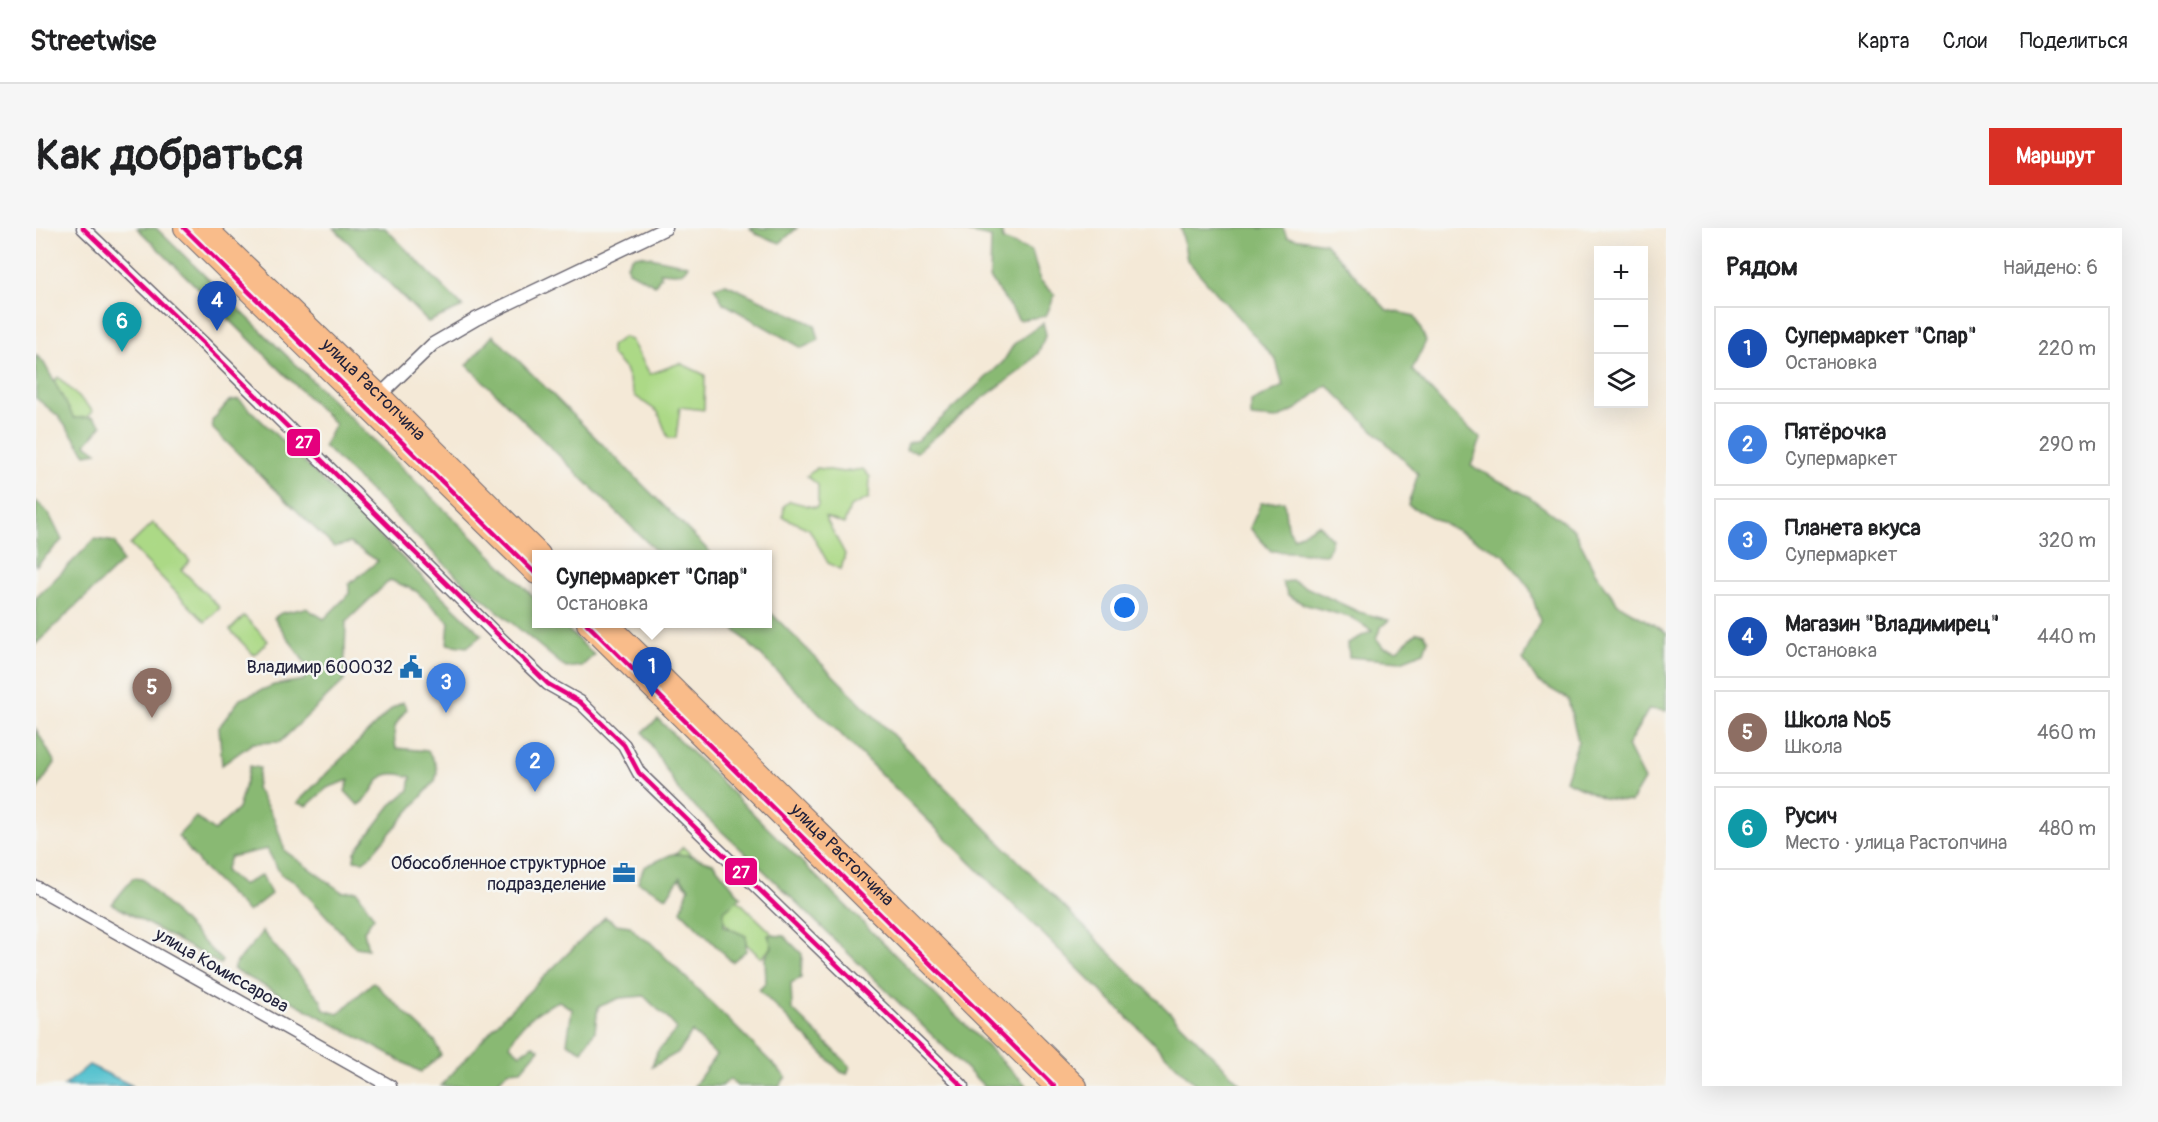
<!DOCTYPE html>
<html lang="ru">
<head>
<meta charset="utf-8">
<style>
	body { margin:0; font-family:Pangolin,sans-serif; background:#f6f6f6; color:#202124 }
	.controls { position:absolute; right:18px; top:18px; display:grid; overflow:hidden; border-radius:0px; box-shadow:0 6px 24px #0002 }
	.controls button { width:54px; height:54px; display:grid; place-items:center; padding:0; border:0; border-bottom:2px solid #e0e0e0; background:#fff; color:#202124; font:30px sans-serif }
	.you { position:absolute; left:1089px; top:380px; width:21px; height:21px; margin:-15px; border:4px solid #fff; border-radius:50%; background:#1a73e8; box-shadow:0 0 0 9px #1a73e833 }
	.badge { display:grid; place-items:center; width:39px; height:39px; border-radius:50%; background:#d93025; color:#fff; font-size:20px; font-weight:700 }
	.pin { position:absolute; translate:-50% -50px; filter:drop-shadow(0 2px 3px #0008) }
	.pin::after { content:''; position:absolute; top:32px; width:21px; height:18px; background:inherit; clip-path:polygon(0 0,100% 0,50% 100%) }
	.popup { position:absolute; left:496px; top:322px; width:240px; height:78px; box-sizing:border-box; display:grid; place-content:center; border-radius:0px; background:#fff; filter:drop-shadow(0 2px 4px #0005); font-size:20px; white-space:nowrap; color:#757577 }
	.popup b { font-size:22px; color:#202124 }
	.popup::after { content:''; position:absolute; left:50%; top:100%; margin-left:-12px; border:12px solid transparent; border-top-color:#fff }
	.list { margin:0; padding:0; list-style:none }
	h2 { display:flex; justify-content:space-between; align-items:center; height:78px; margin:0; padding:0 24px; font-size:26px }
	h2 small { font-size:20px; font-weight:400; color:#757577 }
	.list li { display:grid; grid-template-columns:39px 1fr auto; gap:18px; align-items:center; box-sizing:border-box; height:84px; margin:0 12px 12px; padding:0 12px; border:2px solid #e0e0e0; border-radius:0px }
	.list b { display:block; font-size:22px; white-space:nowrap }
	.list p { margin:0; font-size:20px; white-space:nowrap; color:#757577 }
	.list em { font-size:20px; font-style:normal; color:#757577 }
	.icon { flex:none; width:33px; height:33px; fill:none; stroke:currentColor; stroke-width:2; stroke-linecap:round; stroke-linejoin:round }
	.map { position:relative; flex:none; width:1630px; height:858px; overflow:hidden; border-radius:0px }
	header { display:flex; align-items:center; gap:36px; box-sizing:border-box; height:84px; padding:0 30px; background:#fff; border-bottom:2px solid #e0e0e0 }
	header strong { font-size:28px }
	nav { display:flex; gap:33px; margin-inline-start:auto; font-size:21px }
	.intro { display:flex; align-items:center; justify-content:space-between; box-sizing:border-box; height:144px; padding:0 36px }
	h1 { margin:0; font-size:42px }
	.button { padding:15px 27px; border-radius:0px; background:#d93025; color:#fff; font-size:21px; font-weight:700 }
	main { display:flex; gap:36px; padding:0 36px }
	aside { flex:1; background:#fff; border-radius:0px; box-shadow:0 6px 24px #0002 }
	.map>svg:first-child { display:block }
	.green { fill:#acd986; stroke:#677e60; stroke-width:1.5 }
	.forest { fill:#89b973; stroke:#566e57; stroke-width:1.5 }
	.water { fill:#56c2cf; stroke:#3c7285; stroke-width:1.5 }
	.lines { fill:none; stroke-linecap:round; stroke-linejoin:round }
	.minor-casing { stroke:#6c6872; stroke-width:15 }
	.trunk-casing { stroke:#6c6872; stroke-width:22 }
	.minor { stroke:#fff; stroke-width:12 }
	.trunk { stroke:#f9bc8a; stroke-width:20 }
	.bus-1-casing { stroke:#f6f6f2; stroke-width:9 }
	.bus-1 { stroke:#e5007d; stroke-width:4.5 }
	.labels { text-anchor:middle; stroke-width:5; stroke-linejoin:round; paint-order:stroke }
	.street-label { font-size:18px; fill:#22223b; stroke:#f6f6f2 }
	.poi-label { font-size:18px; fill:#22223b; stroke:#f6f6f2; text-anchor:end }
	.line-badge { stroke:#f6f6f2; stroke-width:2 }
	.badge-label { font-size:16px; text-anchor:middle; font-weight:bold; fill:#fff }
</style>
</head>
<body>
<header>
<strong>Streetwise</strong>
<nav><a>Карта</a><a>Слои</a><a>Поделиться</a></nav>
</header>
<div class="intro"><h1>Как добраться</h1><a class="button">Маршрут</a></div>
<main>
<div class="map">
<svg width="1630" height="858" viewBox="0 0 1630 858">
	<rect width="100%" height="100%" fill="#f6f6f2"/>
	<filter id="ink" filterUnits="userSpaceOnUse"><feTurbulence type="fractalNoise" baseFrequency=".0167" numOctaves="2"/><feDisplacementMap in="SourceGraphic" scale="12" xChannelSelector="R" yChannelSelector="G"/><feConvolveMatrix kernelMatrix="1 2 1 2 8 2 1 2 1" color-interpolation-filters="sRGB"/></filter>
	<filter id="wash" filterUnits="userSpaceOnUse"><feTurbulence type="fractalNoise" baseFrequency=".008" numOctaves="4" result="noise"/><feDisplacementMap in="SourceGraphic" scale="24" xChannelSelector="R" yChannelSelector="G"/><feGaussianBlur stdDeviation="1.35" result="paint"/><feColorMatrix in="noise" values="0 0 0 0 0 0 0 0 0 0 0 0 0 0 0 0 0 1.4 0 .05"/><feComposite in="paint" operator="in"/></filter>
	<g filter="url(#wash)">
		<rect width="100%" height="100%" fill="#f4e9d7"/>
		<!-- green -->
		<path class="green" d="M587,109L595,112L614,146L644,135L669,147L668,182L644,179L640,210H632L622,184L599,168L589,141L575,126V118Z
			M22,149L57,183L44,196L10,162Z
			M781,240L807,244L827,241L834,249L833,270L814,279L808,296L789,289L809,326L805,342L792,335L773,301L747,289L748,278L754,273L780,280L782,277V257L771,248Z
			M117,295L154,333L146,342L184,380L169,394L94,317Z
			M208,388L232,413L218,427L194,402Z
			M647,619L743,712L725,730L629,637Z"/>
		<!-- forest -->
		<path class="forest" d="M101,0H120L500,371V396H526L558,427L546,438L530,440L427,354L288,218L299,196Z
			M298,0H349L427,79L392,94Z
			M714,0H761L744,15L720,6Z
			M911,0H965L967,12L996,23L1004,52L1019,67L1010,88L983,92L954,50L955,9Z
			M1145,0H1247L1251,9L1289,15L1351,82L1379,88L1390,113L1376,142L1413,182L1445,211L1435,238L1492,268L1538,302L1559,344L1582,376L1630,404V483L1613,481L1591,518L1608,552L1595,574L1567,570L1529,552L1542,513L1532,471L1501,453L1487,431L1504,393L1494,361L1468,327L1372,277L1382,246L1291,157L1262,180L1241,191L1215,189V174L1247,158L1240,132L1151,32Z
			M604,27L652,37C647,49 635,44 624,44L625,48L619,57L593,43L591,37L596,29Z
			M690,56L779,97L783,112L766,120L687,75L678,59Z
			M1007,95L1010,106L1002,125L988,140L943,173L881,224L870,222L872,215L882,212L967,134L978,116Z
			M457,107L676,326H623L431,137Z
			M0,127L8,135L38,190L57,189L66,197L50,216L61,224L50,226L22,188L0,170Z
			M203,171L446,407L431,419L411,416L413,394L380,363L354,352L310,394L308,453L244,514L217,515L186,537L183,499L204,471L238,457L268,452L271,438L238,390L245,385L270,380L288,391L313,366V356L342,333L314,315L298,319L177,201L176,193L193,173Z
			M0,273L13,286L26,312L0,338Z
			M1248,273L1251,299L1258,310L1282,296L1296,311L1291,326L1235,323L1214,300L1225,275Z
			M59,311L79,314L86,334L0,416V370Z
			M1257,353L1323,384L1353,392L1345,399L1340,410L1347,419L1361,422L1381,404L1388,405L1392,412L1388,424L1365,433L1313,429L1312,415L1336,403L1316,390L1267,376L1252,367L1246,354Z
			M732,382L1207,858H1161L693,396H732Z
			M367,474L371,481C358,497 356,500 360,520L392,523C399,534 404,541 399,553L335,627L327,633L318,632L319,624L355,577L373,562L375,549C335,536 345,564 322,577L309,563L313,552L291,560L271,578L261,575L356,480Z
			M622,491L991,858H948L721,636L645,566L607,504Z
			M0,501L19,535L0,563Z
			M214,538L224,540L220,560L238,590L249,623L306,664L321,663L338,689L328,703L332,721L319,719L259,654L245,647L231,621L194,629L189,643L206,657L226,647L235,666L212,684L168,641L142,608L160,589L178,603L202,581Z
			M636,626L652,627L677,635L705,669L688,683V698L710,708V723L696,734L645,683L653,660L644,649L631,669L602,654L608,639Z
			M97,650L106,651L186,733L184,736L76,676Z
			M569,689L580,696L594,698L603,708L614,714L750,849L743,858H701L694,851L686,858H658L680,827L656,804L643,824L616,839L621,824L641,801C633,790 618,779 608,768L584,770L562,779L559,803L546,823L531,815L536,781L523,773C501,782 484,795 474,817L484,826L497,817L503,821L485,842L472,843L458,858H405L467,789Z
			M226,703L285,772L288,782L302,786L337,754L399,813L405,827L385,844L197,741C205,725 217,720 226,703Z
			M732,707L748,708L766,726L765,750L755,755L756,781L814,838L811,846L805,844L723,762L730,755L729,730L736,719Z"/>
		<!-- water -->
		<path class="water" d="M53,837L97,858H28Z"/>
	</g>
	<g filter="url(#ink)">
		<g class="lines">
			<!-- minor casing -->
			<g class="minor-casing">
				<path id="minor" d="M47,0L169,117L466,412L512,456L544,474L588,517L603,545L926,858
					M344,167L397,116L440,91L630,0
					M0,659L354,858"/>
			</g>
			<!-- trunk casing -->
			<g class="trunk-casing">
				<g id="trunk">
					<path d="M148,0L500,346"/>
					<path id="s1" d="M171,0L344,167L504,326"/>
					<path d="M551,396L1018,858"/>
					<path id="s2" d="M573,396L1041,858"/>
				</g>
			</g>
			<!-- minor -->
			<use href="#minor" class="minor"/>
			<!-- trunk -->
			<use href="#trunk" class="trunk"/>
			<!-- bus-1 casing -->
			<g class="bus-1-casing">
				<path id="bus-1" d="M47,0L169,117L512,456L544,474L588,517L603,545L926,858
					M148,0L500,346
					M551,396L1018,858"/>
			</g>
			<!-- bus-1 -->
			<use href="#bus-1" class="bus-1"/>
		</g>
	</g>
	<!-- icons -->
	<defs>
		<g id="civic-bare" transform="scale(1.8)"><path d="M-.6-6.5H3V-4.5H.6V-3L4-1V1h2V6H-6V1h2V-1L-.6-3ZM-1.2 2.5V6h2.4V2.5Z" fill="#1f6fb2" stroke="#f6f6f2" stroke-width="2.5" paint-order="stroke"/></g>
		<g id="office-bare" transform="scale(1.8)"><path d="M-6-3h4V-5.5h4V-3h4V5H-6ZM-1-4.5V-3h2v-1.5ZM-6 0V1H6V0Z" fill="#1f6fb2" stroke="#f6f6f2" stroke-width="2.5" paint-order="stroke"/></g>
	</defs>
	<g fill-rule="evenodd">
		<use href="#civic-bare" x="375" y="439"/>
		<use href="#office-bare" x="588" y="645"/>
	</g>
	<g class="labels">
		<!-- street labels -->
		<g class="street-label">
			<text dy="6" stroke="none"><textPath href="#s1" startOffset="232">улица Растопчина</textPath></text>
			<text dy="6" stroke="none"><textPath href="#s2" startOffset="328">улица Растопчина</textPath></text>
			<text transform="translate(186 742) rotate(30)" y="6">улица Комиссарова</text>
		</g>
		<!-- poi labels -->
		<g class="poi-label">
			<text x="357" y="445">Владимир 600032</text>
			<text x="570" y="641">Обособленное структурное<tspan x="570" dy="21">подразделение</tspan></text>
		</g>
	</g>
	<g class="line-badge">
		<rect x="250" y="200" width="35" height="29" rx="6" fill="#e5007d"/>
		<rect x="688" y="629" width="34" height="29" rx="6" fill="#e5007d"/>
	</g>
	<g class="badge-label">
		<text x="268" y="220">27</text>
		<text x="705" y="650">27</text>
	</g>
</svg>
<div class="controls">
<button>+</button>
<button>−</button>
<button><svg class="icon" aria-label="layers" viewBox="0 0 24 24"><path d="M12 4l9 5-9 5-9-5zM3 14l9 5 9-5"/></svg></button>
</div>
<div class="you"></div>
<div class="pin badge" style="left:616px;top:469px;background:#1a4fb4">1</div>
<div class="popup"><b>Супермаркет &quot;Спар&quot;</b>Остановка</div>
<div class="pin badge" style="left:499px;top:564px;background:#3f7fe0">2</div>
<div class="pin badge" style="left:410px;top:485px;background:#3f7fe0">3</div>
<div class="pin badge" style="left:181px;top:103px;background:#1a4fb4">4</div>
<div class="pin badge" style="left:116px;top:490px;background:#8d6e63">5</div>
<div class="pin badge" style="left:86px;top:124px;background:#0f9aa8">6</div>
</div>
<aside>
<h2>Рядом<small>Найдено: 6</small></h2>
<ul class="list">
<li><span class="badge" style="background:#1a4fb4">1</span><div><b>Супермаркет &quot;Спар&quot;</b><p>Остановка</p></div><em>220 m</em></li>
<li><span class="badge" style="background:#3f7fe0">2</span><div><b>Пятёрочка</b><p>Супермаркет</p></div><em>290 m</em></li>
<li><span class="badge" style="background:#3f7fe0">3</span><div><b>Планета вкуса</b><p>Супермаркет</p></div><em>320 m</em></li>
<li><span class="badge" style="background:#1a4fb4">4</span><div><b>Магазин &quot;Владимирец&quot;</b><p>Остановка</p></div><em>440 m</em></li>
<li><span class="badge" style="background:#8d6e63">5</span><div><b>Школа №5</b><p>Школа</p></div><em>460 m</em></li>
<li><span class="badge" style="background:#0f9aa8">6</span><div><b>Русич</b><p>Место · улица Растопчина</p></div><em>480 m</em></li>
</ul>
</aside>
</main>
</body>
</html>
